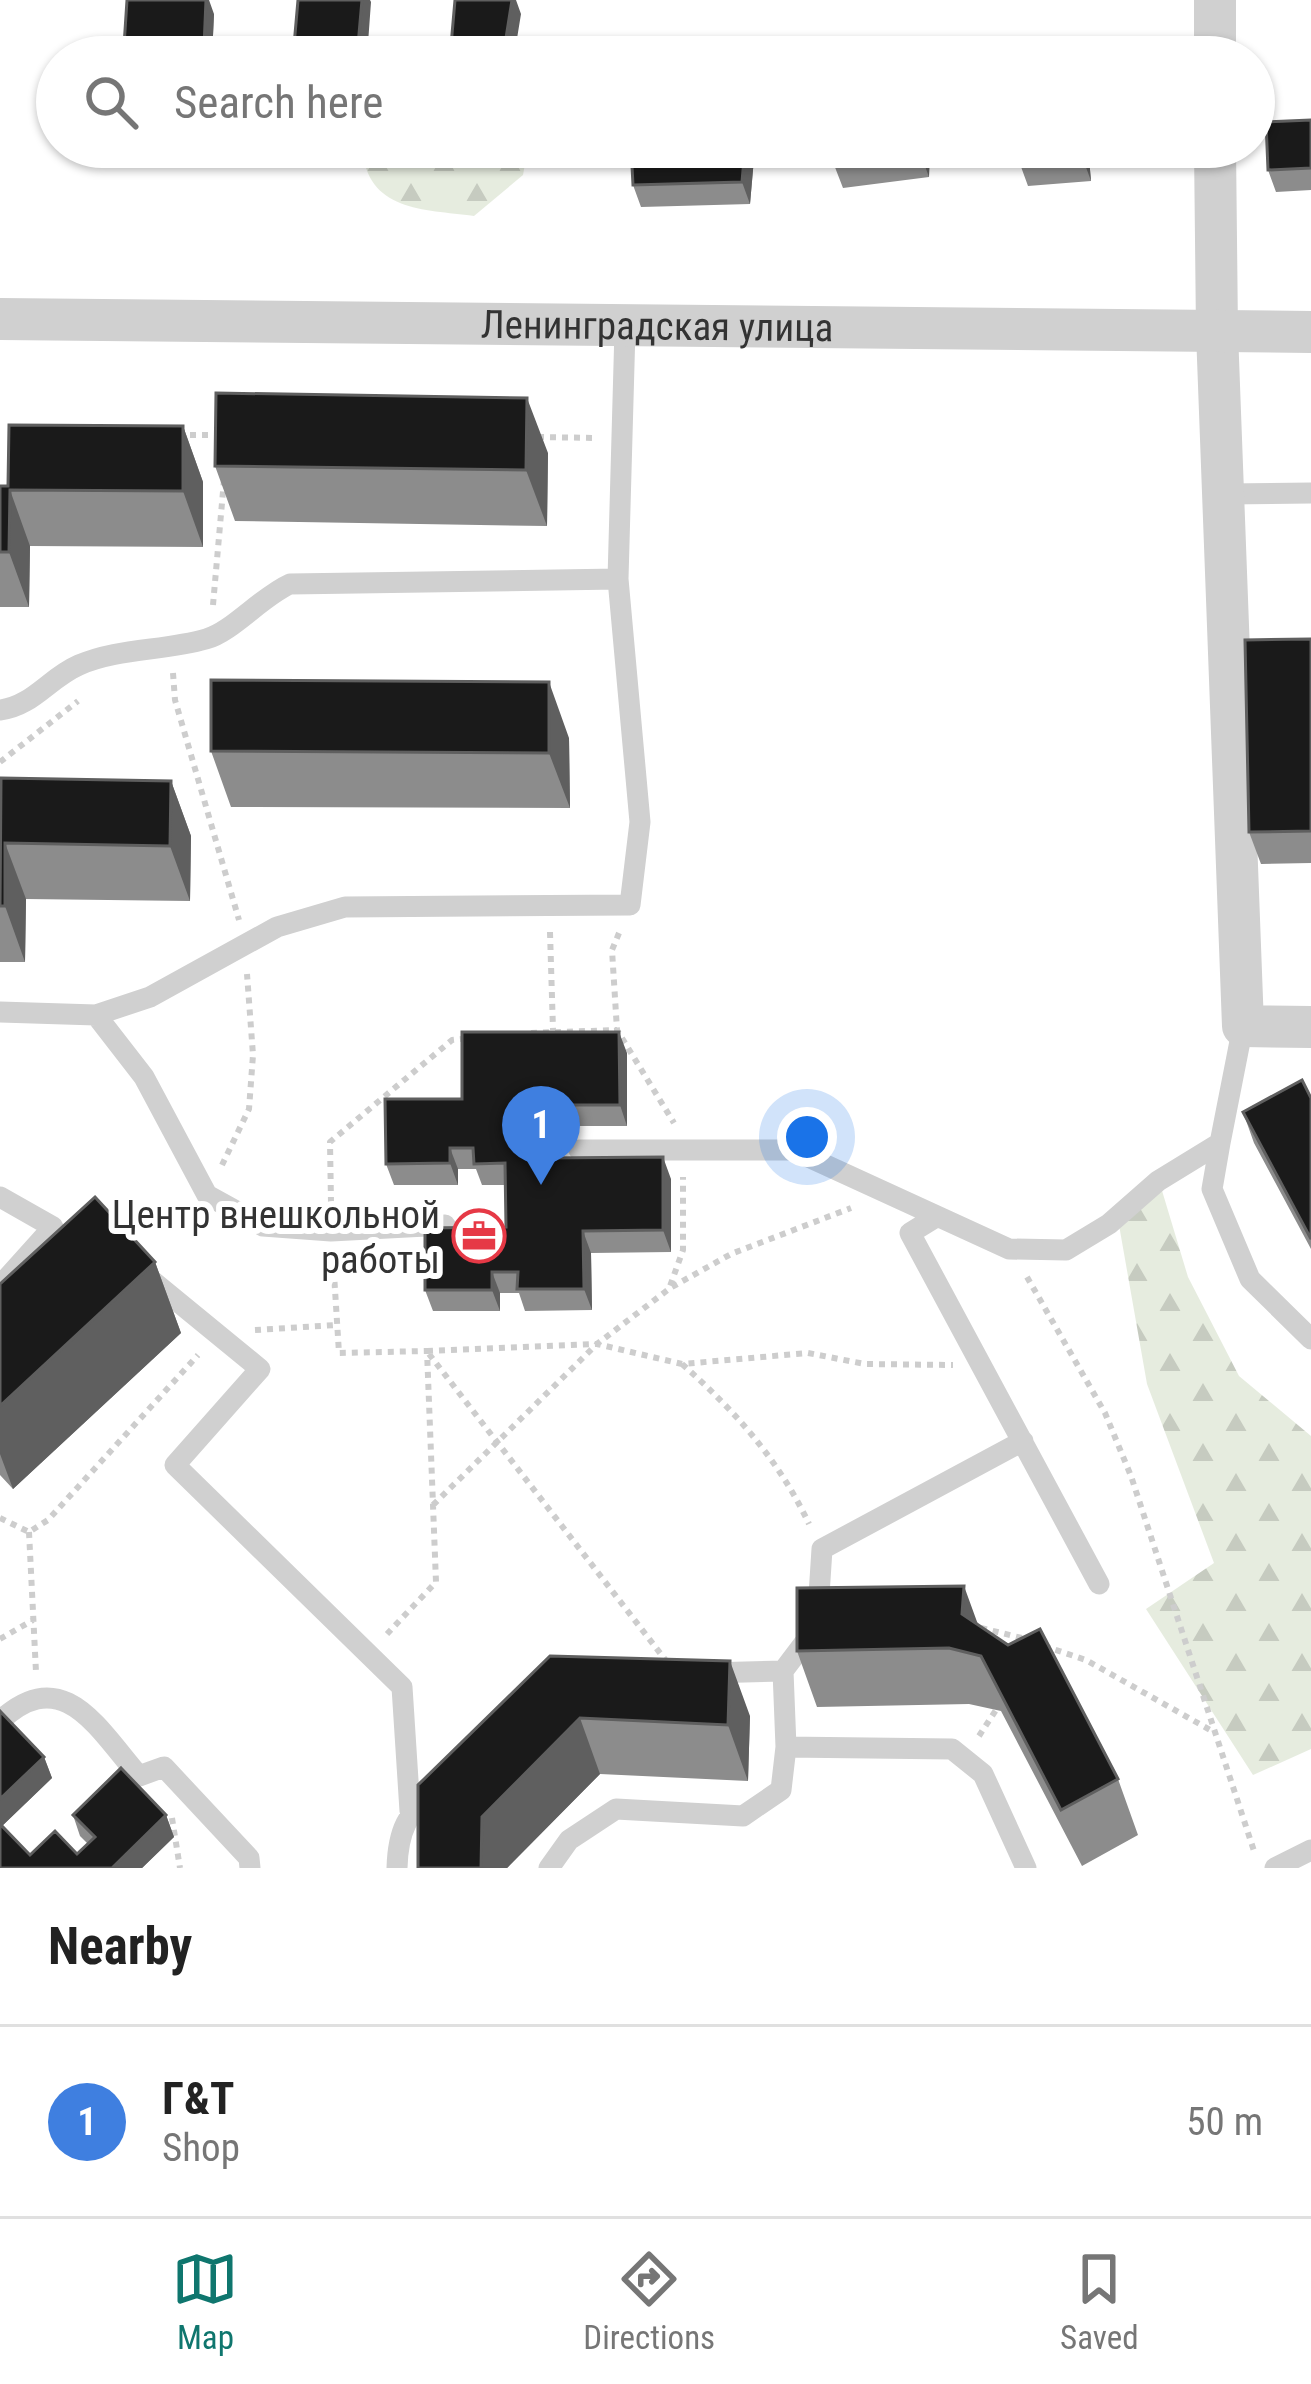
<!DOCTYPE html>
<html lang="en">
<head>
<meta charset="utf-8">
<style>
	body { margin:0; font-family:"Roboto Condensed",sans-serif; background:#f6f6f6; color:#222 }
	.you { position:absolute; left:807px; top:1137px; width:42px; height:42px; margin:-30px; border:9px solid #fff; border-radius:50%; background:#1a73e8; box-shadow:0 0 0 18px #1a73e833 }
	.badge { display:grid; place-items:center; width:78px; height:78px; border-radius:50%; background:#0f766e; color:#fff; font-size:39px; font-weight:700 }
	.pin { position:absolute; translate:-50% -99px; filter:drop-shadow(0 3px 6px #0008) }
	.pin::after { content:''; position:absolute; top:63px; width:42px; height:36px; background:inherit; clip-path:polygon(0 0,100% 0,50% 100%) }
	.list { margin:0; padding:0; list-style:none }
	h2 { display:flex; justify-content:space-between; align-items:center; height:156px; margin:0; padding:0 48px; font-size:51px }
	h2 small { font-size:39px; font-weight:400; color:#767676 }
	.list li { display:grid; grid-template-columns:78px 1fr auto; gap:36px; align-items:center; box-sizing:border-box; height:192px; padding:0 48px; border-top:3px solid #e0e0e0 }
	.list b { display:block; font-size:45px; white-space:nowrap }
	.list p { margin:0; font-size:39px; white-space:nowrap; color:#767676 }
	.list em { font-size:39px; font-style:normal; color:#767676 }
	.icon { flex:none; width:66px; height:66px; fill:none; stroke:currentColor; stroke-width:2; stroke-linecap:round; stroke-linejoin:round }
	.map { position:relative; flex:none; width:1311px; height:1868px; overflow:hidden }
	.search { position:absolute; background:#fff; box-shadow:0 3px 9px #0004; left:36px; right:36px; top:36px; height:132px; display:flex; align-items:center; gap:30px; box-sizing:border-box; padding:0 42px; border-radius:66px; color:#767676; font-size:45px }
	.sheet { height:348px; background:#fff }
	nav { display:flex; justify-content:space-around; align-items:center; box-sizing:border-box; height:168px; border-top:3px solid #e0e0e0; background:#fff; font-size:33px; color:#767676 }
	nav a { display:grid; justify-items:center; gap:6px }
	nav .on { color:#0f766e }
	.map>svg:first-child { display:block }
	.forest { fill:url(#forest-firs) }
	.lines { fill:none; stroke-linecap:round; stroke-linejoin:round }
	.path { stroke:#cdcdcd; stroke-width:6; stroke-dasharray:6 6; stroke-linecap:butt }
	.service { stroke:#d0d0d0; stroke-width:21 }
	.minor { stroke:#d0d0d0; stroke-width:42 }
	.wall { fill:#8c8c8c }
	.shaded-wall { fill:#5f5f5f }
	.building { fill:#1a1a1a; stroke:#5f5f5f; stroke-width:3 }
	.labels { text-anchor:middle; stroke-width:12; stroke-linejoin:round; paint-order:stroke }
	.street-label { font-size:39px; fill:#333; stroke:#fff }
	.poi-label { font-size:39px; fill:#333; stroke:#fff; text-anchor:end }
</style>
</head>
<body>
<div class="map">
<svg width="1311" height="1868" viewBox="0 0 1311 1868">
	<defs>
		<pattern id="forest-firs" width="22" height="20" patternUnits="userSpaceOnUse" patternTransform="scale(3)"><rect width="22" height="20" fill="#e6ecdf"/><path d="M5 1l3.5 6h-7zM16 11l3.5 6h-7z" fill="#c6cbc0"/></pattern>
	</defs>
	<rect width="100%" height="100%" fill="#fff"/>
	<!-- forest -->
	<path class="forest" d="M362,147H499L525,164L523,175L474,216C423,209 367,212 362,147Z
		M1160,1184L1188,1277L1239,1376L1311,1436V1749L1253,1775L1146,1609L1214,1563L1147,1384L1119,1225Z"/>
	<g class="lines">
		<!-- path -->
		<path class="path" d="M178,435H218
			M538,437L596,438
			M213,605L224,480
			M173,673L175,700L239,920
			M0,762L78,701
			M550,932L553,1030
			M619,933L612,950L617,1030L674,1123
			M531,1033L617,1030
			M222,1165L249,1109L253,1055L247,974
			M331,1203L330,1142L452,1040L470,1038
			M125,1236L183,1208
			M333,1258L339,1353L427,1351L436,1582L387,1634
			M1027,1277L1105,1413L1131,1476L1255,1854
			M672,1287L731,1254L851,1208
			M255,1330L337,1325
			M427,1351L597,1344L682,1364L808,1353L865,1364L953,1365
			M429,1354L667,1662
			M682,1364C735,1411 779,1460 809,1524
			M433,1505L597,1344L669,1289L683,1250V1177
			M0,1518L29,1532L48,1520L198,1355
			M29,1532L36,1672
			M981,1628L1026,1639
			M0,1639L33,1620
			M1044,1646L1086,1660L1212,1731
			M979,1736L996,1710
			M172,1818L180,1868"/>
		<!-- service -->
		<path class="service" d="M1227,494L1311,493
			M0,710C33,706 49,678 79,665C118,648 164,651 206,639C232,632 261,597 290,584L618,579
			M0,1012L96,1015L150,997L277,927L345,907L630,905L640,822L618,579L625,329
			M96,1015L144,1077L207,1195L263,1226L331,1231L445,1225
			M1220,1143L1212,1189L1250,1279L1311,1339
			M579,1150H793L1009,1249L1066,1250L1109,1224L1158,1181L1220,1143L1243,1026
			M0,1197L53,1227L0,1286
			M936,1217L910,1233L1099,1584
			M144,1274L260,1369L175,1465L402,1687L410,1811
			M783,1671L817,1626L822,1549L1023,1441
			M707,1673L783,1671L786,1747L952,1749L983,1774L1026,1868
			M0,1721C63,1662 98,1729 139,1776L164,1767L249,1858L250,1868
			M397,1868C398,1830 407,1814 436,1788
			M549,1868L569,1840L616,1809L743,1816L781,1790L786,1747
			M1275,1868L1311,1850"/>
		<!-- minor -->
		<g class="minor">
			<path d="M1215,0V57"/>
			<path d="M1215,147L1217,332L1243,1026L1311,1027"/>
			<path id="s1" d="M0,319L1311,332"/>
		</g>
	</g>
	<!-- wall -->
	<path class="wall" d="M214,14L212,57H128L124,46Z
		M1311,120V190L1276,192L1268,170Z
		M755,147L750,204L641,207L633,185Z
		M830,147H930L929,177L843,188L831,157Z
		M1019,147H1088L1091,181L1028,186L1020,164Z
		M183,426L203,482V547L30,546L29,607H0V486H8Z
		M548,453L547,526L235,521L215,466Z
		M1311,639V863L1261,864L1249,832Z
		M569,738L570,808L231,807L211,751Z
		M171,781L191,836L190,901L26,899L25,962H0V837Z
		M627,1053V1126H553V1158L671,1179V1252L591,1253L592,1310L525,1311L519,1293H500V1311H433L425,1290L506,1227L505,1185H482L476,1169H458V1185H394L386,1164L462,1099Z
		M1311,1098V1249L1254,1143L1243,1112Z
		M155,1262L181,1333L13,1489L0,1475V1284Z
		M978,1625L1118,1779L1138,1835L1082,1866L1001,1711L969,1704L817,1707L797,1651Z
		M550,1656L750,1716L748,1781L600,1774L507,1868H418Z
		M0,1712L44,1757L52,1778L2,1826L30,1855L77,1854L88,1844L80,1836L73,1815H166L174,1837L142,1868H0Z"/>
	<!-- shaded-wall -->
	<path class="shaded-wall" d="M206,0H209L214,14L212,57H207L204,47Z
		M362,0H370L371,2L367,57H357Z
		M512,0H516L521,14L514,57H503Z
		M745,147H755L750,204L742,182Z
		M918,147H930L929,177Z
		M1082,147H1088L1091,181L1083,159Z
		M527,398L548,453L547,526L526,470Z
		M183,426L203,482V547L183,491Z
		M10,490L30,546L29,607L9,552Z
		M549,682L569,738L570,808L549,753Z
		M171,781L191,836L190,901L170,846Z
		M5,843L26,899L25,962L5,906Z
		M619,1032L627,1053V1126L620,1105Z
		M545,1105L553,1126V1179L545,1158Z
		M450,1148L458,1169V1185L450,1163Z
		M663,1157L671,1179V1252L663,1230Z
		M583,1231L591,1253L592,1310L584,1289Z
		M155,1262L181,1333L13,1489L0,1454V1406Z
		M492,1272L500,1293V1311L492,1290Z
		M964,1586L984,1641L983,1662L962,1614Z
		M730,1661L750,1716L748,1781L728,1725Z
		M580,1718L600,1774L507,1868H481L482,1817Z
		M44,1757L52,1778L0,1828V1799Z
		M166,1815L174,1837L142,1868H112Z"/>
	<!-- building -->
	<path class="building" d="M127,0H206L204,47L124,46Z
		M298,0H362L357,57H293Z
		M455,0H512L503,57H450Z
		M1311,120V168L1268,170L1266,122Z
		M631,147H745L742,182L633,185Z
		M830,147H908L831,157Z
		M1019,147H1082L1083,159L1020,164Z
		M216,393L527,398L526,470L215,466Z
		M9,425L183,426V491L10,490L9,552H0V486H8Z
		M1311,639V831L1249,832L1245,640Z
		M211,680L549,682V753L211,751Z
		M1,778L171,781L170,846L5,843V906H0Z
		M462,1032H619L620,1105H545V1158L663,1157V1230L583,1231L584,1289H517L518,1272H492V1290H425V1228L506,1227L505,1163L474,1164L473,1148H450V1163L386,1164L385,1099H462Z
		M1302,1080L1311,1098V1239L1243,1112Z
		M95,1197L155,1262L0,1406V1284Z
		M964,1586L962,1614L1008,1645L1040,1629L1118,1779L1061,1810L981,1656L949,1648L797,1651V1588Z
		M550,1656L730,1661L728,1725L580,1718L482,1817L481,1868H418V1785Z
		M0,1711L44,1757L0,1799Z
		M121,1768L166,1815L112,1868H0V1824L30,1855L55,1831L77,1854L95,1837L73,1815Z"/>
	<!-- icons -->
	<defs>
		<g id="office-ring" transform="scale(2.7)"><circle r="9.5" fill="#fff" stroke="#e63946" stroke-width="1.5"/><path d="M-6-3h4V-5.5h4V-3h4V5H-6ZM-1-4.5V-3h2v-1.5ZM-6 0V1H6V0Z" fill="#e63946"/></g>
	</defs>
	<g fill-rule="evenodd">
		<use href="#office-ring" x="479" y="1236"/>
	</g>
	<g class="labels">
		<!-- street labels -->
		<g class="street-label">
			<text dy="14" stroke="none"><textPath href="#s1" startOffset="657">Ленинградская улица</textPath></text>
		</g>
		<!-- poi labels -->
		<g class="poi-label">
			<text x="440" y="1228">Центр внешкольной<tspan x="440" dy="45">работы</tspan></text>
		</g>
	</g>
</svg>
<div class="you"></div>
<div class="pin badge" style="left:541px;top:1185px;background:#3f7fe0">1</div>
<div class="search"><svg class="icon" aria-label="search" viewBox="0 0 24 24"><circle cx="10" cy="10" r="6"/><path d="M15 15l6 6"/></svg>Search here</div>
</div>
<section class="sheet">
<h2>Nearby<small></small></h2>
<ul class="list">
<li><span class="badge" style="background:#3f7fe0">1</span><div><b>Г&amp;Т</b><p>Shop</p></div><em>50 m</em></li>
</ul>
</section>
<nav>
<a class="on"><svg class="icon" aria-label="map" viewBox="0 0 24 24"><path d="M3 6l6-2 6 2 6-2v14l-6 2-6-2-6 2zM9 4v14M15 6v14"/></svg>Map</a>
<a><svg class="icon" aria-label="directions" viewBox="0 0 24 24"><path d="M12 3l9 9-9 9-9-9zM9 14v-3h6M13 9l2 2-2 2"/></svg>Directions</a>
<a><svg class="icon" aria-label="saved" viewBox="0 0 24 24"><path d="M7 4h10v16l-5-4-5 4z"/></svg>Saved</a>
</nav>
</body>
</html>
